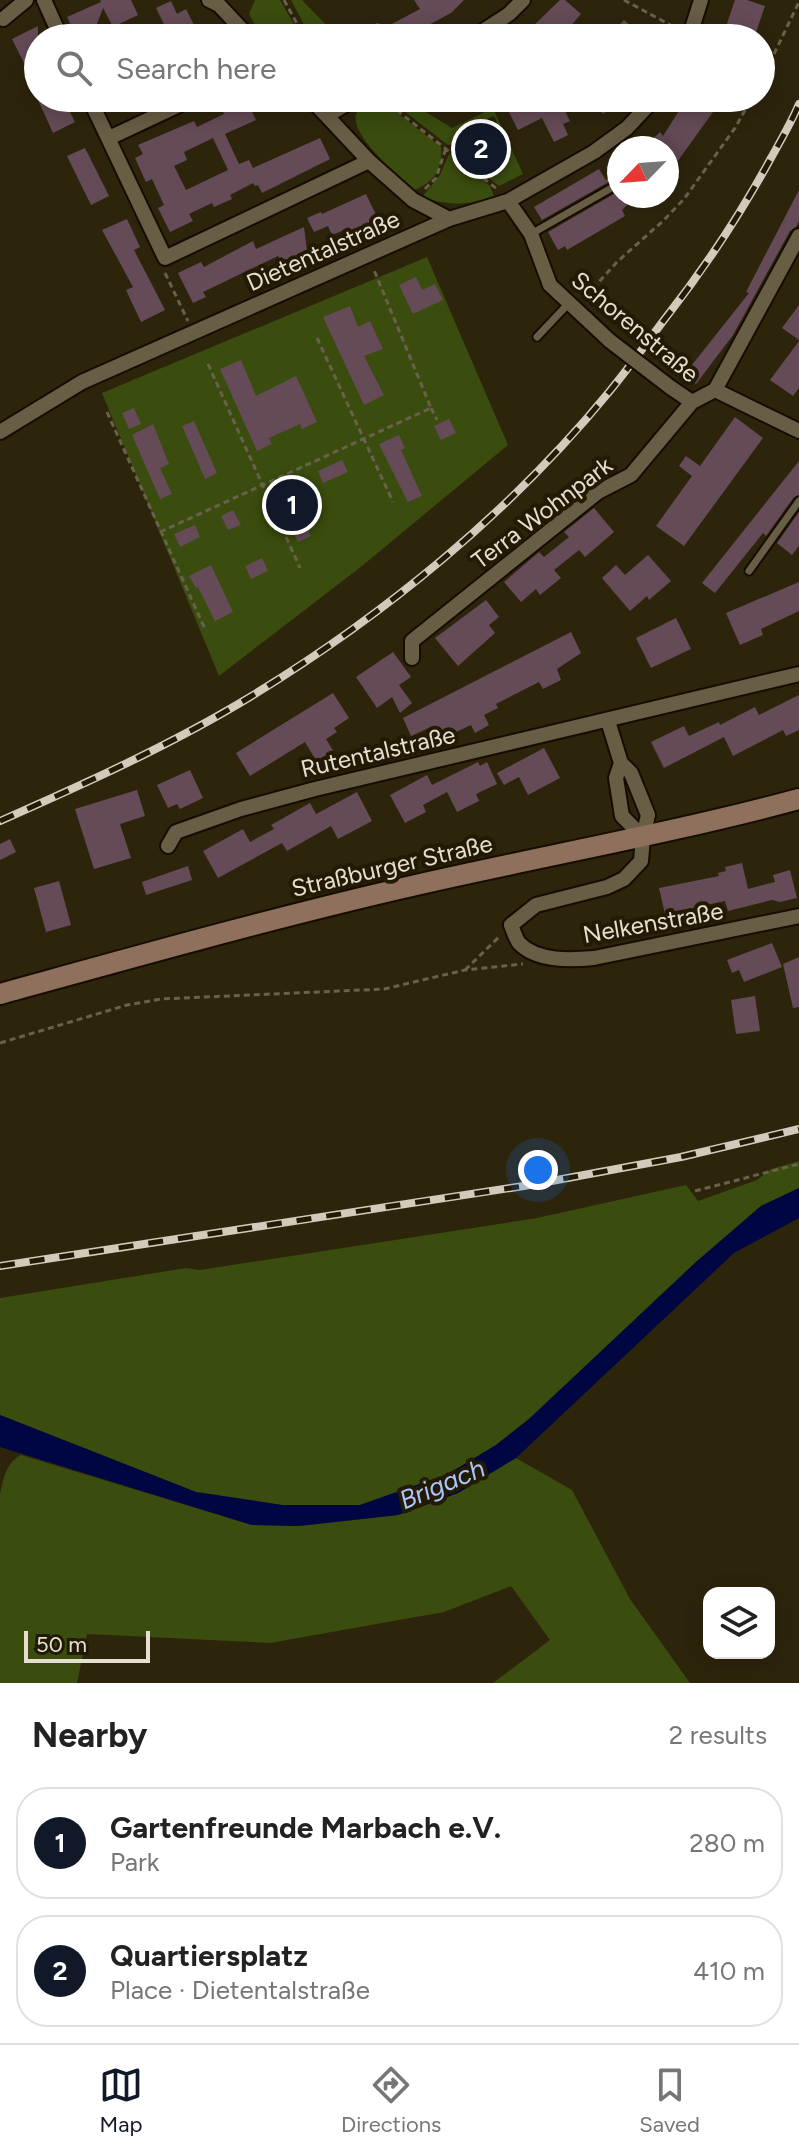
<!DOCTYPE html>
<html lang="en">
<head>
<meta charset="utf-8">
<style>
	body { margin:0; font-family:Figtree,sans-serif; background:#f6f6f6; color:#222 }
	.controls { position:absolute; right:24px; bottom:24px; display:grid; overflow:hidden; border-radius:16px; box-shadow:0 4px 20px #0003 }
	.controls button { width:72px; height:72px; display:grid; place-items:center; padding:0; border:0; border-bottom:2px solid #e0e0e0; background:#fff; color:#222; font:40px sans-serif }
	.compass { position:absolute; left:607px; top:136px; width:72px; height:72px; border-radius:50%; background:#fff; box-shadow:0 4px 20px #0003; rotate:245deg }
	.scale { position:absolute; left:24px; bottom:20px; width:126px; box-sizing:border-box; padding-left:8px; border:4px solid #e5dfd1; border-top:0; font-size:22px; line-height:28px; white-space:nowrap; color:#e5dfd1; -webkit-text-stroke:6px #231a04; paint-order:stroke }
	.you { position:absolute; left:538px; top:1170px; width:28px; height:28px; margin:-20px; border:6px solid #fff; border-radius:50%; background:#1a73e8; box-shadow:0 0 0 12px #1a73e833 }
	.badge { display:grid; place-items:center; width:52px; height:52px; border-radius:50%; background:#111827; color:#fff; font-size:26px; font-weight:700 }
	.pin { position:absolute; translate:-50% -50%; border:4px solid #fff; box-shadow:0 2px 8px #0006 }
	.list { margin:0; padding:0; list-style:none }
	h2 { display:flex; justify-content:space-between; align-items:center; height:104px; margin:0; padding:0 32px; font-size:34px }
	h2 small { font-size:26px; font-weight:400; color:#767676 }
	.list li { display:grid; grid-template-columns:52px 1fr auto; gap:24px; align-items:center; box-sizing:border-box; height:112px; margin:0 16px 16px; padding:0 16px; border:2px solid #e0e0e0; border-radius:32px }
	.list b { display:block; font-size:30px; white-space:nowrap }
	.list p { margin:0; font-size:26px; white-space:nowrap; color:#767676 }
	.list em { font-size:26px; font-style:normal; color:#767676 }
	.icon { flex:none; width:44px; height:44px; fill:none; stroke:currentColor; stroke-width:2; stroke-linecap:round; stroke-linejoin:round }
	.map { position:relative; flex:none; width:799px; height:1683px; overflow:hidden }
	.search { position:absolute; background:#fff; box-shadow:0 4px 20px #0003; left:24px; right:24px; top:24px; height:88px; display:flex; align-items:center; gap:20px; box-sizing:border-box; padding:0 28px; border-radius:44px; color:#767676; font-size:30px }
	.sheet { height:360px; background:#fff }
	nav { display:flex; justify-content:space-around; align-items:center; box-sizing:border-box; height:112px; border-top:2px solid #e0e0e0; background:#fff; font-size:22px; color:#767676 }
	nav a { display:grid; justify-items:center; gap:4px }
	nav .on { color:#111827 }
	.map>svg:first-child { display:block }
	.green { fill:#3a4c0e }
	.water { fill:#000642 }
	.building { fill:#654b57; fill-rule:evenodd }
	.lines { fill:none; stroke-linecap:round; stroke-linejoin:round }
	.service-casing { stroke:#150d00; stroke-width:11 }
	.minor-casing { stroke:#150d00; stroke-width:18 }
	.secondary-casing { stroke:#150d00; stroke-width:24 }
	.path { stroke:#6a614d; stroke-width:3; stroke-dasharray:6 4; stroke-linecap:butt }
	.service { stroke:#685d45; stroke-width:7 }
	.minor { stroke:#685d45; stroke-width:14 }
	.secondary { stroke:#8e705c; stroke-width:20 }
	.rail-casing { stroke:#d2cbbc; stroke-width:8 }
	.rail { stroke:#231a04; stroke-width:5; stroke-dasharray:15; stroke-linecap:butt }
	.minor-bridge-casing { stroke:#150d00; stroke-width:18; stroke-linecap:butt }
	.minor-bridge { stroke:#685d45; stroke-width:14 }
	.labels { text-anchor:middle; stroke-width:8; stroke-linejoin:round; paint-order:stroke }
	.street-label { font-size:24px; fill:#e5dfd1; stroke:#231a04 }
	.water-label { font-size:26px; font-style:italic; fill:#abc6fe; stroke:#231a04 }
</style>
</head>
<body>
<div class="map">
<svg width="799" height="1683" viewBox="0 0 799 1683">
	<rect width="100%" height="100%" fill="#2d240c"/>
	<!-- green -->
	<path class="green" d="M255,0H280L302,38H262L249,14Z
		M291,0H302L339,38H311Z
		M378,98L441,147C443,168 434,183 414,190C399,176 346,133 357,112C362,104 371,102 378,98Z
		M387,98H403L452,128L493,108L523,174L499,186L478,170L473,152L503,136L494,116L470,127L458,143L448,145Z
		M449,154L490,186L494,196C471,205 446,207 423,196L440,175Z
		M427,257L508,445L362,566L219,676L102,393Z
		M799,1161V1188L761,1206L696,1262L529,1419L496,1445L448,1474L360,1505H282L196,1492L0,1415V1298L186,1268L200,1270L537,1218L686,1185L698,1201L757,1180L771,1169Z
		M21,1455L252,1525L299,1526L398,1515L458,1493L516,1458L572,1490L630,1599L690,1683H493L550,1640L511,1586L444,1612L270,1643L87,1634L77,1683H0V1494C4,1477 6,1463 21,1455Z"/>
	<!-- water -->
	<path class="water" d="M799,1188V1218L734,1253L516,1458L458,1493L398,1515L299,1526L252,1525L0,1447V1415L196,1492L282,1505H360L448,1474L496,1445L529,1419L696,1262L761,1206Z"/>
	<!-- building -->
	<path class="building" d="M100,0H131L138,15L113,27L103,8L94,32L77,38L67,17L101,2Z
		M414,0H464L451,13L412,34L414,38H348L377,23L388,26L420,9Z
		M560,0H565L581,14L563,35L557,29L549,38H542L531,28Z
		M735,0H747L765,6L754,38H722Z
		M171,1L177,14L186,9L197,31L183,38H171L156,8Z
		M624,20L645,38H608Z
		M38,26V91L12,39Z
		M37,98H63L75,122L53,133Z
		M240,98H245L256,120L225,134L239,164L249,160L253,168L320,138L330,159L262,193L258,185L255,186L253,183L230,195L232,199L214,207L212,203L189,214L193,221L170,232L158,208L164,205L152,179L146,182L135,158L143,154L138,145L194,121L197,127L224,114L221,107ZM213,138L228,170L186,190L174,166L187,160L184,152Z
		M551,98H623L603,114L591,99L565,111L570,121L563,124L568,135L554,142L542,118L518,130L508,110L530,99L534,106Z
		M687,98H723L667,176V148H643L660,132L663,136Z
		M85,148L109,196L91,205L67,156Z
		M619,167V181L612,180L542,220L534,207L599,169L606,180Z
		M799,190V221L796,227L790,231L733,335L696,384L684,375L749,293L746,292Z
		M619,191V196H636L622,210L625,216L567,250L565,246L558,250L548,232Z
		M366,194L378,219L350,231L349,228L332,235L328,226L314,232L307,218L321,212L322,214Z
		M127,219L140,247L134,250L165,310L141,322L126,290L133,287L102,230Z
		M304,227L307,251L282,263L278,256L203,292L206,297L193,303L178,273L201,262L204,267L253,241L256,249Z
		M416,277L422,290L435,284L443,300L413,314L399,285Z
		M799,305V340L782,328Z
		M350,306L358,327L370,321L383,349L364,356L384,395L364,405L323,317Z
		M799,341V388L793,396L770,380Z
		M241,360L256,396L296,376L317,422L302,429L300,424L269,438L272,444L257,451L220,369Z
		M134,408L141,424L129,429L122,413Z
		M735,417L763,438L684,546L656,526L692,476L679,466L686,456L700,466Z
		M449,419L456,433L441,440L434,426Z
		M194,421L217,473L205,479L182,426Z
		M153,424L169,464L160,468L172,494L160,499L132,435Z
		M399,435L405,448L401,450L422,496L408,502L379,444Z
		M342,460L348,472L323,483L318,471Z
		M799,461V495L794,497L766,536L763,533L715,593L702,583Z
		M594,508L614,532L585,557L579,550L554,570L561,578L540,595L536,589L521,602L504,582L539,552L544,557L569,537L564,532Z
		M233,510L241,525L228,530L221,516Z
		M799,512V546L792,555L777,543Z
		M303,521L311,536L298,542L291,528Z
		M195,525L200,537L180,547L174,534Z
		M648,555L671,581L649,600L647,596L630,611L602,578L616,565L625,575Z
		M262,558L268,571L251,579L245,566Z
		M211,565L233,612L215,621L198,587L196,588L189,576Z
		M799,582V611L761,629L763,635L740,645L726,613Z
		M486,600L499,617L489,625L495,633L458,666L435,638Z
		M676,618L691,649L651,668L636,638Z
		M571,632L581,653L557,669L561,680L543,689L539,682L496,704L498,708L484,715L489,725L475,733L471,725L437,741L431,727L411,736L403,718Z
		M393,652L411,677L399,685L412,703L400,713L392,697L377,708L356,677Z
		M333,693L349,718L334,728L337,732L326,739L337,757L320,767L305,742L250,776L236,753Z
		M799,695V730L786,736L783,730L733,756L724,737L664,768L651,742L684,726L689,736L719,722L720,725L755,707L759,715Z
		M544,748L560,778L528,795L519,777L504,785L497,773Z
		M478,762L480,766L487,762L497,784L476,794L479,801L457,812L447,792L423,805L426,812L405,823L390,795L427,775L432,785Z
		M190,770L203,798L180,809L177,804L168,808L157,785Z
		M137,790L145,816L120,824L131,858L94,869L75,809Z
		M357,792L372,821L338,839L331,826L287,851L282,843L218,878L203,851L243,829L250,842L274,829L271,825L310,803L316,814Z
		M10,839L16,852L0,860V844Z
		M742,863L748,889L775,882L773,875L790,870L797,898L780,902L772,900L728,911L725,901L665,914L659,888L719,876L718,873L726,871L725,867Z
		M188,866L192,880L146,895L142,882Z
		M59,881L71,925L46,932L34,888Z
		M772,943L782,967L744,982L739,970L732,973L727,960Z
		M799,957V1007L793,1008L783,964Z
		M755,996L760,1031L736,1034L731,1000Z"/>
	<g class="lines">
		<!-- service casing -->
		<g class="service-casing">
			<path id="service" d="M531,234L615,186
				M537,337L570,302
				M749,571L799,501"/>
		</g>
		<!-- minor casing -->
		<g class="minor-casing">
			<path id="minor" d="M44,0L61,38
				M209,0L219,5L250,38
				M3,19L26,0
				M472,38L509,14L523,0
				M689,38L701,0
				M89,98L165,258L369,161
				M310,98L369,161L413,200L449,219
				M328,115L357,98
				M109,138L194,98
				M508,201L531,234L550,285L610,341
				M670,387L692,402
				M715,390L799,431
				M0,432L82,382L449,219L508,201L594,152L627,128L655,98
				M412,658V641L598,492L631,475L692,402L715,390L799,236
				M608,721L621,763L631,773L648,815L643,837L641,861L624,879L607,887L536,905L511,925C513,930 516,939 519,943C537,962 572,960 594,958L799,916
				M621,763L616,778L622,816L643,837
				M168,846L176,832L241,809L315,789L799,674"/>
		</g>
		<!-- secondary casing -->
		<g class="secondary-casing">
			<path id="secondary" d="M0,994C138,956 276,917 416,885C543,856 673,833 799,799"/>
		</g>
		<!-- path -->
		<path class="path" d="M284,0L305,38
			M624,0L676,28
			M761,81L799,2
			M381,98L497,189
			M425,189L436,178L446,148
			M165,273L188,321
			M586,296L617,262L663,221L684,199L735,128L752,98
			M317,338L393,502
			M208,364L300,568
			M431,408L437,420
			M107,412L205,629
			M160,532L431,408L374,270
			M465,970L500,936
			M0,1043L127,1005L161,999L384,989L465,970L523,964
			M695,1191L799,1164"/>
		<!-- service -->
		<use href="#service" class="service"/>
		<!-- minor -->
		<use href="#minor" class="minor"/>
		<!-- secondary -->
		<use href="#secondary" class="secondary"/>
		<!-- rail casing -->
		<g class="rail-casing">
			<path id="rail" d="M0,821C84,784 171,745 250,697C383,616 510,513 609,392C628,369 646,344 664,320C704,269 740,215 771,158C781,140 791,123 799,104
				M0,1266L530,1185L681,1157L799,1129"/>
		</g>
		<!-- rail -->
		<use href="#rail" class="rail"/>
		<!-- minor-bridge casing -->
		<g class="minor-bridge-casing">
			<path id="minor-bridge" d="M610,341L670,387"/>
		</g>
		<!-- minor-bridge -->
		<use href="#minor-bridge" class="minor-bridge"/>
	</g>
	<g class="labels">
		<!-- street labels -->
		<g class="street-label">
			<text transform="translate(323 251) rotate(-24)" y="8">Dietentalstraße</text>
			<text transform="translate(635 327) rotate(40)" y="8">Schorenstraße</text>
			<text transform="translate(542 513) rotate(-37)" y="8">Terra Wohnpark</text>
			<text transform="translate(378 752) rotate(-13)" y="8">Rutentalstraße</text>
			<text transform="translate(392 866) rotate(-13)" y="8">Straßburger Straße</text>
			<text transform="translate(653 923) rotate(-10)" y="8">Nelkenstraße</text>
		</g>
		<!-- water labels -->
		<g class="water-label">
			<text transform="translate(442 1484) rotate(-23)" y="9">Brigach</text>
		</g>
	</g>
</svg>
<div class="controls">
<button><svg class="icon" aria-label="layers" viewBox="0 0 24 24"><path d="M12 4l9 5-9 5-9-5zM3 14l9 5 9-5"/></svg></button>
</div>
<svg class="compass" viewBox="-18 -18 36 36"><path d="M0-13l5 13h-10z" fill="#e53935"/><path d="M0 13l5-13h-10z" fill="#767676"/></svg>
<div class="scale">50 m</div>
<div class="you"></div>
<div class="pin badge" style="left:292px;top:505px">1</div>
<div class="pin badge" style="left:481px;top:149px">2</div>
<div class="search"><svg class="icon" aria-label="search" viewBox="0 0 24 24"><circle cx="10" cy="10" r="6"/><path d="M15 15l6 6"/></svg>Search here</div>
</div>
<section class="sheet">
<h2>Nearby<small>2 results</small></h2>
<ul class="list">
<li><span class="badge">1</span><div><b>Gartenfreunde Marbach e.V.</b><p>Park</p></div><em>280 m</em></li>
<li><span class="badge">2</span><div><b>Quartiersplatz</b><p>Place · Dietentalstraße</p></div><em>410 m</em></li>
</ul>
</section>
<nav>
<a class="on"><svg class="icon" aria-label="map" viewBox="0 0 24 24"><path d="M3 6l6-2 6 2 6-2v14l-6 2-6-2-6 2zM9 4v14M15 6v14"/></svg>Map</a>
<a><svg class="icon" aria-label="directions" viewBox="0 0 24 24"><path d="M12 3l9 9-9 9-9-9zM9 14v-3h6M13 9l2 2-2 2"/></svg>Directions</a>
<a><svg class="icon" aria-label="saved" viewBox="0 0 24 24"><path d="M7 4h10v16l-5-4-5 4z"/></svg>Saved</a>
</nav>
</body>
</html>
